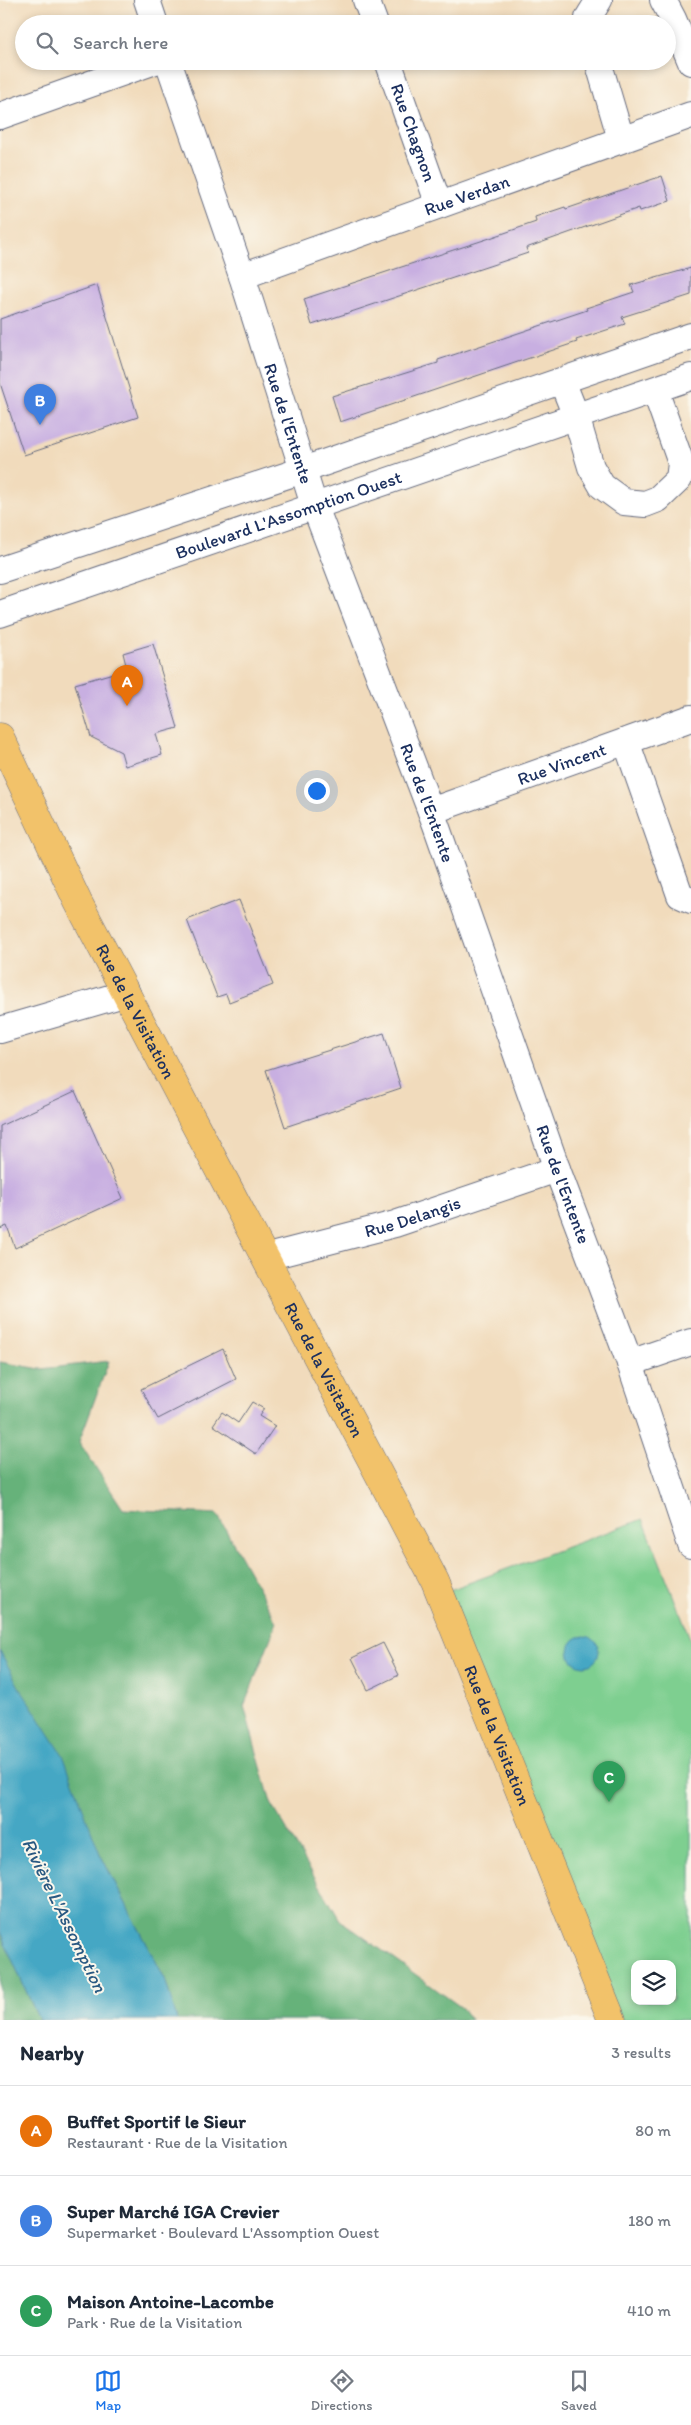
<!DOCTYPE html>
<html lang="en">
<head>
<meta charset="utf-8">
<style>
	body { margin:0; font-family:Itim,sans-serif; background:#f6f6f7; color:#1f2937 }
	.controls { position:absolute; right:15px; bottom:15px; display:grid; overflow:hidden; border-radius:10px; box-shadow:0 2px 8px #0003 }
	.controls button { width:45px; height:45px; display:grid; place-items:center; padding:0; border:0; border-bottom:1px solid #e0e1e3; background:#fff; color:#1f2937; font:25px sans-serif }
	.you { position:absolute; left:316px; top:790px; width:18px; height:18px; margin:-12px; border:4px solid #fff; border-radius:50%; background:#1a73e8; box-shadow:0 0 0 8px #1a73e833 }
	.badge { display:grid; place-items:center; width:32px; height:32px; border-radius:50%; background:#1a73e8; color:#fff; font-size:16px; font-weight:700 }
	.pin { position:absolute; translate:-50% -41px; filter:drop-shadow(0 1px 2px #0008) }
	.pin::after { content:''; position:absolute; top:26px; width:18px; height:15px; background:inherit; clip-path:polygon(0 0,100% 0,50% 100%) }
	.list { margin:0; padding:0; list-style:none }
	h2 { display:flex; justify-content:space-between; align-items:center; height:65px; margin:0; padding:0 20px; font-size:21px }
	h2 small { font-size:16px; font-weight:400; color:#747a83 }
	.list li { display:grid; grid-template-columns:32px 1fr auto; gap:15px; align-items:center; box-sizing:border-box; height:90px; padding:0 20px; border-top:1px solid #e0e1e3 }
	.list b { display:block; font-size:19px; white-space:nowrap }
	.list p { margin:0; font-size:16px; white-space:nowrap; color:#747a83 }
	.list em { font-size:16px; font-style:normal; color:#747a83 }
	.icon { flex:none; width:28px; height:28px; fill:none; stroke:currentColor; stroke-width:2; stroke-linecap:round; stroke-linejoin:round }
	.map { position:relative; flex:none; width:691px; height:2020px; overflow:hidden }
	.search { position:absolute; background:#fff; box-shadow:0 2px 8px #0003; left:15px; right:15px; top:15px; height:55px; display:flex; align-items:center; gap:12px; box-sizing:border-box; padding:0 18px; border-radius:28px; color:#747a83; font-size:19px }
	.sheet { height:335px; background:#fff }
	nav { display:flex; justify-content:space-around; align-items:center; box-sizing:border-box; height:70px; border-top:1px solid #e0e1e3; background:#fff; font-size:14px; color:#747a83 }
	nav a { display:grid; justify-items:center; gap:2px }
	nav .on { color:#1a73e8 }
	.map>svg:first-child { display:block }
	.green { fill:#7ecf90; stroke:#4c7f77; fill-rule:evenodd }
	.forest { fill:#66b27a; stroke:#40706c }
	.water { fill:#44a7c4; stroke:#306b91 }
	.building { fill:#c8afe1 }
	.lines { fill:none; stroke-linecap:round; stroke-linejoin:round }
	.minor-casing { stroke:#666b7f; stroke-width:28 }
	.major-casing { stroke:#666b7f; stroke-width:29 }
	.minor { stroke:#fff; stroke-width:26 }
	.major { stroke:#f2c26a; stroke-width:28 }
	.labels { text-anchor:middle; stroke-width:4; stroke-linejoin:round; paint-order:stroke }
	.street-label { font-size:18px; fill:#1b2f5e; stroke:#fbf7ec }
	.water-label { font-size:19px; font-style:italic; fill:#295982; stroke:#fbf7ec }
</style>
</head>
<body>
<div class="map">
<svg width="691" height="2020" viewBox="0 0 691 2020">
	<rect width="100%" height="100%" fill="#fbf7ec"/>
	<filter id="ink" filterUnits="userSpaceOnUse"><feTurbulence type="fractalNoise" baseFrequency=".02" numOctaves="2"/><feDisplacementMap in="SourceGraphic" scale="10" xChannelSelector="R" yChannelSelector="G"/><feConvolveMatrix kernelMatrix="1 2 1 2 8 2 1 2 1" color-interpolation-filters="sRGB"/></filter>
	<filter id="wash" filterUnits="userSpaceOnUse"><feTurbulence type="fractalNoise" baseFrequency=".0096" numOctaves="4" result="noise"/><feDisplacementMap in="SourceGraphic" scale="20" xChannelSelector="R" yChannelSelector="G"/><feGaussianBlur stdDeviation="1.12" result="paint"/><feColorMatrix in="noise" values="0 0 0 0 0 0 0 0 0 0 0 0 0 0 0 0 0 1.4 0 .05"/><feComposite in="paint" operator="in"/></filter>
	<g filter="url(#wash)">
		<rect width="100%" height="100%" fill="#f1dbbc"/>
		<!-- green -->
		<path class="green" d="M643,1519L691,1641V2020H613L444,1592ZM635,1964H672V2001H635Z"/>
		<!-- forest -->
		<path class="forest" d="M109,1361L79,1442L123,1509L217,1514L277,1622L244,1706L271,1803L340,1920L462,2008L471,2020H177L165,1979L100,1854L0,1651V1362L41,1369Z
			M0,1932L39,2020H0Z"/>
		<!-- water -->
		<path class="water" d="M569 1651a15 15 0 1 1 30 0a15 15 0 1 1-30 0Z
			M0,1651L19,1687L63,1755L100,1854L165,1979L177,2020H39L0,1932Z"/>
		<g id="blocks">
			<!-- building -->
			<path class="building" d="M662,176L670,201L640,211L639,208L526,248L528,253L312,325L304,299L490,238L536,222L535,217L565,207L566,209Z
				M691,268V295L622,317L625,324L576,340L577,342L340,422L332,396L438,363V360L587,310L586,308L634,292L631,285Z
				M97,285L138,417L24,455L0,383V319Z
				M153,644L178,728L156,734L162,755L125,766L121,752L91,737L75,684L127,669L123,653Z
				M239,900L273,985L229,1002L226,994L217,997L187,920Z
				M384,1033L401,1088L285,1127L266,1070Z
				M75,1091L123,1198L15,1248L7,1226L0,1229V1126Z
				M223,1349L236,1379L158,1419L141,1389Z
				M252,1402L264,1409L259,1416L275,1426L256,1454L213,1425L222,1412L238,1423Z
				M383,1643L399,1675L368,1690L352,1658Z"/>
		</g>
	</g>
	<g filter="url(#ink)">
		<use href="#blocks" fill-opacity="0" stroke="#666b7f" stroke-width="1"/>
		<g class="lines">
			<!-- minor casing -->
			<g class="minor-casing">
				<g id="minor">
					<path d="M147,0L155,24"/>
					<path d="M366,0L375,24"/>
					<path d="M663,0L673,19L691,62"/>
					<path d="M589,24L588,18L599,0"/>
					<path id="s1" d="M168,61L242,276L312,499L436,825L557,1169L630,1363L691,1545"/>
					<path id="s2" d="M388,61L439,205"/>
					<path d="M598,61L621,139"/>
					<path d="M0,116L155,61"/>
					<path id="s3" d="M242,276L691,115"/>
					<path d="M562,381L576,416L591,467L602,486L624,502L645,504L658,499L679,479L681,463L655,390"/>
					<path d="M0,570L303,470L691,336"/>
					<path id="s4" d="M0,614L691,377"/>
					<path d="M626,741L680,895L691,900"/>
					<path id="s5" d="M431,811L691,718"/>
					<path d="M0,1030L127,993"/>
					<path id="s6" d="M267,1257L395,1224L557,1169"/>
					<path d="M630,1363L691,1342"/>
				</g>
			</g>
			<!-- major casing -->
			<g class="major-casing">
				<g id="major">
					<path id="s7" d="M0,737L78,902L435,1581L612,2020"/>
				</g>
			</g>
			<!-- minor -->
			<use href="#minor" class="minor"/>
			<!-- major -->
			<use href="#major" class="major"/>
		</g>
	</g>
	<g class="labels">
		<!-- street labels -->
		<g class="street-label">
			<text dy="6" stroke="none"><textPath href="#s2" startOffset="76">Rue Chagnon</textPath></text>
			<text dy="6" stroke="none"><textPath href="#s3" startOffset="239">Rue Verdan</textPath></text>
			<text dy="6" stroke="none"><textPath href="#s1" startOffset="382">Rue de l'Entente</textPath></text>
			<text dy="6" stroke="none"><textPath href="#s4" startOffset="305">Boulevard L'Assomption Ouest</textPath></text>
			<text dy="6" stroke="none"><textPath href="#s5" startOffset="139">Rue Vincent</textPath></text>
			<text dy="6" stroke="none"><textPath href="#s1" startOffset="786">Rue de l'Entente</textPath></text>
			<text dy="6" stroke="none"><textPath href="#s7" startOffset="306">Rue de la Visitation</textPath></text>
			<text dy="6" stroke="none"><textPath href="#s1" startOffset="1191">Rue de l'Entente</textPath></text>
			<text dy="6" stroke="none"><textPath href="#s6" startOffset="151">Rue Delangis</textPath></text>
			<text dy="6" stroke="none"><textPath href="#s7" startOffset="711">Rue de la Visitation</textPath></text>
			<text dy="6" stroke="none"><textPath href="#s7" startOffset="1116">Rue de la Visitation</textPath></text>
		</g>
		<!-- water labels -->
		<g class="water-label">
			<text transform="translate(65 1915) rotate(64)" y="7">Rivière L'Assomption</text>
		</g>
	</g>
</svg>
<div class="controls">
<button><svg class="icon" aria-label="layers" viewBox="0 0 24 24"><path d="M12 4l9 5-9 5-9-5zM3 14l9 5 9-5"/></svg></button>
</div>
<div class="you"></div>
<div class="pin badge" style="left:127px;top:706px;background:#e8710a">A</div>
<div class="pin badge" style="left:40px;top:425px;background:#3f7fe0">B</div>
<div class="pin badge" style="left:609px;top:1802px;background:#2e9e5b">C</div>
<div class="search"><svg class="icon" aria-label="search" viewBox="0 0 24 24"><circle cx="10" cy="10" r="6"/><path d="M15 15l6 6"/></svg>Search here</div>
</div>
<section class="sheet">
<h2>Nearby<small>3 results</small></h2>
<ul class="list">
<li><span class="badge" style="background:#e8710a">A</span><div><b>Buffet Sportif le Sieur</b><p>Restaurant · Rue de la Visitation</p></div><em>80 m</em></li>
<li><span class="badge" style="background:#3f7fe0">B</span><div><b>Super Marché IGA Crevier</b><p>Supermarket · Boulevard L'Assomption Ouest</p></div><em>180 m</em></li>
<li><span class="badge" style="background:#2e9e5b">C</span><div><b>Maison Antoine-Lacombe</b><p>Park · Rue de la Visitation</p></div><em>410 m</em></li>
</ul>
</section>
<nav>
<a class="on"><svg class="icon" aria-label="map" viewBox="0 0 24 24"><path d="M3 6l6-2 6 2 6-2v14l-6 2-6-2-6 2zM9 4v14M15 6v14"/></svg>Map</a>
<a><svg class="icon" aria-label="directions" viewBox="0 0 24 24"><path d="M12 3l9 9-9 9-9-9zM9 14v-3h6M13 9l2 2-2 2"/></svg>Directions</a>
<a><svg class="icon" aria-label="saved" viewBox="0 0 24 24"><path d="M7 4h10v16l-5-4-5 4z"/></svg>Saved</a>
</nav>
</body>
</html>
